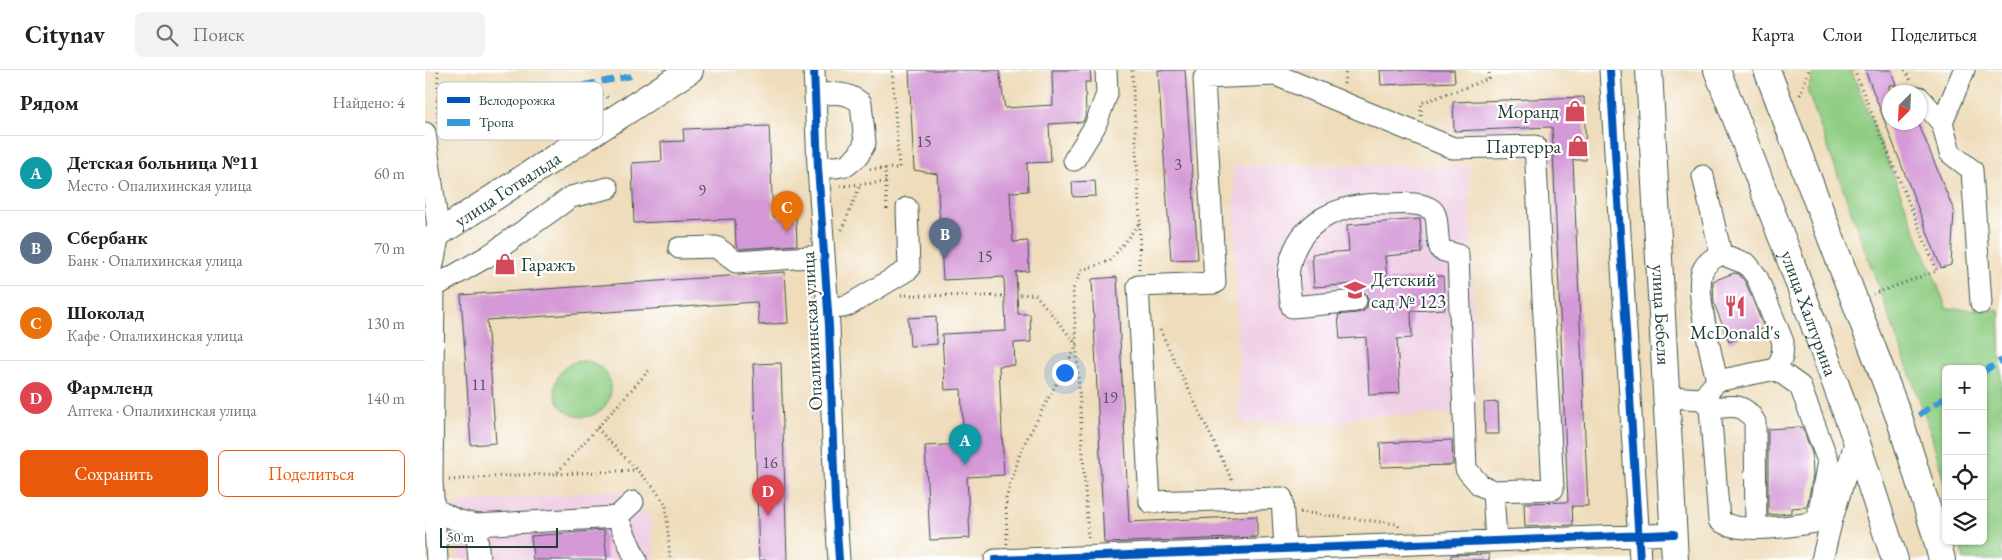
<!DOCTYPE html>
<html lang="ru">
<head>
<meta charset="utf-8">
<style>
	body { margin:0; font-family:"EB Garamond",serif; background:#f2f2f2; color:#202124 }
	.controls { position:absolute; right:15px; bottom:15px; display:grid; overflow:hidden; border-radius:8px; box-shadow:0 1px 4px #0004 }
	.controls button { width:45px; height:45px; display:grid; place-items:center; padding:0; border:0; border-bottom:1px solid #e0e0e0; background:#fff; color:#202124; font:25px sans-serif }
	.compass { position:absolute; left:1457px; top:15px; width:45px; height:45px; border-radius:50%; background:#fff; box-shadow:0 1px 4px #0004; rotate:204deg }
	.scale { position:absolute; left:15px; bottom:12px; width:118px; box-sizing:border-box; padding-left:5px; border:2px solid #1f3d34; border-top:0; font-size:14px; line-height:18px; white-space:nowrap; color:#1f3d34; -webkit-text-stroke:4px #fff; paint-order:stroke }
	.you { position:absolute; left:639px; top:302px; width:18px; height:18px; margin:-12px; border:4px solid #fff; border-radius:50%; background:#1a73e8; box-shadow:0 0 0 8px #1a73e833 }
	.badge { display:grid; place-items:center; width:32px; height:32px; border-radius:50%; background:#ea580c; color:#fff; font-size:16px; font-weight:700 }
	.pin { position:absolute; translate:-50% -41px; filter:drop-shadow(0 1px 2px #0008) }
	.pin::after { content:''; position:absolute; top:26px; width:18px; height:15px; background:inherit; clip-path:polygon(0 0,100% 0,50% 100%) }
	.list { margin:0; padding:0; list-style:none }
	h2 { display:flex; justify-content:space-between; align-items:center; height:65px; margin:0; padding:0 20px; font-size:21px }
	h2 small { font-size:16px; font-weight:400; color:#757577 }
	.list li { display:grid; grid-template-columns:32px 1fr auto; gap:15px; align-items:center; box-sizing:border-box; height:75px; padding:0 20px; border-top:1px solid #e0e0e0 }
	.list b { display:block; font-size:19px; white-space:nowrap }
	.list p { margin:0; font-size:16px; white-space:nowrap; color:#757577 }
	.list em { font-size:16px; font-style:normal; color:#757577 }
	.actions { display:flex; gap:10px; padding:15px 20px }
	.actions a { flex:1; padding:11px 0; border:1px solid #ea580c; border-radius:8px; text-align:center; font-size:18px; color:#ea580c }
	.actions .main { background:#ea580c; color:#fff }
	.icon { flex:none; width:28px; height:28px; fill:none; stroke:currentColor; stroke-width:2; stroke-linecap:round; stroke-linejoin:round }
	.map { position:relative; flex:none; width:1577px; height:490px; overflow:hidden }
	header { display:flex; align-items:center; gap:30px; box-sizing:border-box; height:70px; padding:0 25px; background:#fff; border-bottom:1px solid #e0e0e0 }
	header strong { font-size:24px }
	nav { display:flex; gap:28px; margin-inline-start:auto; font-size:18px }
	.search { width:350px; height:45px; background:#f2f2f2; display:flex; align-items:center; gap:12px; box-sizing:border-box; padding:0 18px; border-radius:8px; color:#757577; font-size:19px }
	main { display:flex }
	aside { flex:1; background:#fff }
	.map>svg:first-child { display:block }
	.built { fill:#f0d0e5 }
	.green { fill:#8fcd83; stroke:#57855c }
	.building { fill:#d499d6 }
	.lines { fill:none; stroke-linecap:round; stroke-linejoin:round }
	.minor-casing { stroke:#3e5548; stroke-width:23 }
	.major-casing { stroke:#3e5548; stroke-width:28 }
	.path { stroke:#3e5548; stroke-width:3; stroke-dasharray:1 4; stroke-linecap:butt }
	.minor { stroke:#fff; stroke-width:21 }
	.major { stroke:#fff; stroke-width:26 }
	.quiet { stroke:#3a99d8; stroke-width:6; stroke-dasharray:12 6; stroke-linecap:butt }
	.cycleway-casing { stroke:#fff; stroke-width:11 }
	.cycleway { stroke:#0057b8; stroke-width:8 }
	.labels { text-anchor:middle; stroke-width:4.5; stroke-linejoin:round; paint-order:stroke }
	.number-label { font-size:16px; fill:#4c545c }
	.poi-label { font-size:19px; fill:#1f3d34; stroke:#fff; text-anchor:end }
	.street-label { font-size:19px; fill:#1f3d34; stroke:#fff }
	.key { fill:#fff; stroke:#bcc5c2; stroke-width:1 }
	.key-label { font-size:14px; fill:#1f3d34 }
</style>
</head>
<body>
<header>
<strong>Citynav</strong>
<div class="search"><svg class="icon" aria-label="search" viewBox="0 0 24 24"><circle cx="10" cy="10" r="6"/><path d="M15 15l6 6"/></svg>Поиск</div>
<nav><a>Карта</a><a>Слои</a><a>Поделиться</a></nav>
</header>
<main>
<aside>
<h2>Рядом<small>Найдено: 4</small></h2>
<ul class="list">
<li><span class="badge" style="background:#0f9aa8">A</span><div><b>Детская больница №11</b><p>Место · Опалихинская улица</p></div><em>60 m</em></li>
<li><span class="badge" style="background:#5c6f8a">B</span><div><b>Сбербанк</b><p>Банк · Опалихинская улица</p></div><em>70 m</em></li>
<li><span class="badge" style="background:#e8710a">C</span><div><b>Шоколад</b><p>Кафе · Опалихинская улица</p></div><em>130 m</em></li>
<li><span class="badge" style="background:#e0444e">D</span><div><b>Фармленд</b><p>Аптека · Опалихинская улица</p></div><em>140 m</em></li>
</ul>
<div class="actions"><a class="main">Сохранить</a><a>Поделиться</a></div>
</aside>
<div class="map">
<svg width="1577" height="490" viewBox="0 0 1577 490">
	<rect width="100%" height="100%" fill="#fff"/>
	<filter id="ink" filterUnits="userSpaceOnUse"><feTurbulence type="fractalNoise" baseFrequency=".02" numOctaves="2"/><feDisplacementMap in="SourceGraphic" scale="10" xChannelSelector="R" yChannelSelector="G"/><feConvolveMatrix kernelMatrix="1 2 1 2 8 2 1 2 1" color-interpolation-filters="sRGB"/></filter>
	<filter id="wash" filterUnits="userSpaceOnUse"><feTurbulence type="fractalNoise" baseFrequency=".0096" numOctaves="4" result="noise"/><feDisplacementMap in="SourceGraphic" scale="20" xChannelSelector="R" yChannelSelector="G"/><feGaussianBlur stdDeviation="1.12" result="paint"/><feColorMatrix in="noise" values="0 0 0 0 0 0 0 0 0 0 0 0 0 0 0 0 0 1.4 0 .05"/><feComposite in="paint" operator="in"/></filter>
	<g filter="url(#wash)">
		<rect width="100%" height="100%" fill="#eedcba"/>
		<!-- built -->
		<path class="built" d="M808,95L1044,96L1052,343L930,346L921,353H815Z
			M194,420L226,448L228,490H34L30,433Z"/>
		<!-- green -->
		<path class="green" d="M1390,0H1426L1522,239L1574,240L1577,325V490H1539L1534,471H1558V299H1521V420L1504,356L1382,20Z
			M130 319a28 28 0 1 1 56 0a28 28 0 1 1-56 0Z"/>
		<g id="blocks">
			<!-- building -->
			<path class="building" d="M484,0H574L580,38L628,35L627,0H665L666,12H660L661,44L658,52L624,54L626,92L602,93L603,121L585,122L588,172L603,171L604,201L591,202L593,244H605L606,272L589,273L590,295L574,296L579,405L542,407L545,468L505,470L500,376L539,374L536,319L520,320L517,264L581,261L579,207L518,210L512,104L489,100Z
				M733,0H760L773,189L746,190Z
				M955,0H1029L1030,12L956,15Z
				M1440,0H1466L1471,15H1464V52H1493L1529,141L1526,195L1516,198Z
				M1159,27L1161,90H1148L1163,436H1147L1148,455L1100,457L1099,433L1143,432L1127,57L1029,61L1028,32Z
				M344,56L348,147H371L372,175L315,179L311,176L310,149L209,153L207,93L237,91L236,72L259,71L258,59Z
				M670,111L671,126L648,127L647,112Z
				M995,149L997,183L960,186L962,210L1018,206L1020,239L986,241L987,268L972,269L975,323L944,325L941,267L915,269L913,245L932,243L939,241L942,237L943,230L941,224L937,220L931,219L930,214L889,217L887,184L924,181L922,155Z
				M360,202L363,253L334,255L332,232L62,250L71,373L46,375L36,225Z
				M1309,203L1314,204L1321,213L1339,258L1304,272L1289,233L1288,213V211Z
				M692,207L704,452L832,446V467L679,473L667,209Z
				M511,246L512,274L485,276L483,248Z
				M356,293L362,490H334L328,294Z
				M1073,332L1074,364H1060L1059,333Z
				M1377,357L1387,383L1388,405L1382,437L1366,438V443L1343,445V359Z
				M1027,370L1028,395L956,397L955,373Z
				M179,460L182,490H108L106,466Z
				M1064,484V490H1026V485Z"/>
		</g>
	</g>
	<g filter="url(#ink)">
		<use href="#blocks" fill-opacity="0" stroke="#3e5548" stroke-width="1"/>
		<g class="lines">
			<!-- minor casing -->
			<g class="minor-casing">
				<path id="minor" d="M389,0L393,97L404,256L410,430L414,490
					M851,0V5L1028,78L1110,76L1128,419L1068,421L1071,471
					M1185,0L1215,490
					M1539,0L1517,53L1525,83L1547,100L1556,233
					M851,5L779,8L790,213L713,216L725,432L857,428L860,479
					M391,25C408,23 422,21 436,33L440,73L433,86L422,95L411,97H393
					M1494,27L1517,53
					M0,63L14,164L7,199L9,217L7,411L12,490
					M649,90L670,56L682,24L681,0
					M1278,106L1296,184
					M254,178L291,177L311,192L399,186
					M1296,184L1322,194L1332,207L1358,272L1357,287L1351,299
					M9,217L63,186L146,127L183,118
					M931,231L867,237C865,225 862,212 864,199C872,149 917,133 962,134C976,134 995,131 1007,140C1015,146 1010,169 1016,180L1033,185L1041,399L1055,415L1068,421
					M402,238L418,237L424,235L484,199L482,138
					M1292,311C1287,287 1270,224 1277,202C1280,193 1288,188 1296,184
					M1243,327L1277,329L1285,338L1294,450C1315,467 1381,454 1407,449
					M1277,329L1292,311L1351,299L1375,316L1403,391L1392,452
					M1285,338C1305,337 1319,331 1330,352L1331,458
					M208,432L192,447L211,490
					M8,438L31,450L51,455L54,490
					M51,455L192,447
					M570,490L1249,464
					M1397,490L1407,449L1431,370"/>
			</g>
			<!-- major casing -->
			<g class="major-casing">
				<g id="major">
					<path id="s1" d="M1224,0L1250,490"/>
					<path id="s2" d="M1292,0L1362,181L1431,370L1470,490"/>
					<path d="M1342,0L1475,350L1510,463L1517,490"/>
					<path id="s3" d="M0,172L265,0"/>
				</g>
			</g>
			<!-- path -->
			<path class="path" d="M1429,0L1512,201L1448,224
				M1480,0L1487,13
				M919,14L921,0
				M1375,25L1384,0
				M11,30L142,21L159,15L184,28
				M996,46V33L1064,9V0
				M12,52L13,0
				M460,98L462,139
				M445,99L474,98L467,0
				M415,116L461,112
				M417,160L435,115
				M714,199L715,153
				M476,225L580,226
				M735,260L808,412
				M172,358L229,418L241,435L245,490
				M132,404L212,400
				M24,410L94,405L131,404L226,298
				M875,442L972,454L974,457
				M663,468L648,219L657,200L685,191L715,152L707,0
				M582,474L581,429L596,380L652,275L610,224L592,225"/>
			<!-- minor -->
			<use href="#minor" class="minor"/>
			<!-- major -->
			<use href="#major" class="major"/>
			<!-- quiet -->
			<path class="quiet" d="M159,15L212,5
				M1558,302L1577,290
				M1494,345L1521,327"/>
			<!-- cycleway casing -->
			<g class="cycleway-casing">
				<path id="cycleway" d="M389,0L393,97L404,256L410,430L414,490
					M1185,0L1215,490
					M570,490L1249,464"/>
			</g>
			<!-- cycleway -->
			<use href="#cycleway" class="cycleway"/>
		</g>
	</g>
	<!-- icons -->
	<defs>
		<g id="shop-bare" transform="scale(1.725)"><path d="M-5-2.5h2.3a2.7 3.5 0 0 1 5.4 0H5L5.5 6h-11ZM-1.5-2.5h3a1.5 2.3 0 0 0-3 0Z" fill="#d1495b" stroke="#fff" stroke-width="2.5" paint-order="stroke"/></g>
		<g id="school-bare" transform="scale(1.725)"><path d="M0-5L7-2L0 1L-7-2ZM-4 1L0 2.5L4 1V4Q0 6-4 4Z" fill="#d1495b" stroke="#fff" stroke-width="2.5" paint-order="stroke"/></g>
		<g id="restaurant-bare" transform="scale(1.725)"><path d="M-5-6h1v4h1v-4h1v4h1v-4h1v5L-1.5 .5V6h-2V.5L-5-1ZM5-6V6H3V1.5H1.5Q1.5-4 5-6Z" fill="#d1495b" stroke="#fff" stroke-width="2.5" paint-order="stroke"/></g>
	</defs>
	<g fill-rule="evenodd">
		<use href="#shop-bare" x="1150" y="41"/>
		<use href="#shop-bare" x="1153" y="76"/>
		<use href="#shop-bare" x="80" y="194"/>
		<use href="#school-bare" x="930" y="220"/>
		<use href="#restaurant-bare" x="1310" y="236"/>
	</g>
	<g class="labels">
		<!-- number labels -->
		<g class="number-label">
			<text x="499" y="77">15</text>
			<text x="753" y="100">3</text>
			<text x="277" y="126">9</text>
			<text x="560" y="192">15</text>
			<text x="54" y="320">11</text>
			<text x="685" y="333">19</text>
			<text x="345" y="398">16</text>
		</g>
		<!-- poi labels -->
		<g class="poi-label">
			<text x="1134" y="48">Моранд</text>
			<text x="1136" y="83">Партерра</text>
			<text x="96" y="201" text-anchor="start">Гаражъ</text>
			<text x="946" y="216" text-anchor="start">Детский<tspan x="946" dy="22">сад № 123</tspan></text>
			<text x="1310" y="269" text-anchor="middle">McDonald's</text>
		</g>
		<!-- street labels -->
		<g class="street-label">
			<text dy="7" stroke="none"><textPath href="#s3" startOffset="98">улица Готвальда</textPath></text>
			<text dy="7" stroke="none"><textPath href="#s2" startOffset="260">улица Халтурина</textPath></text>
			<text dy="7" stroke="none"><textPath href="#s1" startOffset="245">улица Бебеля</textPath></text>
			<text transform="translate(386 261) rotate(-93)" y="7">Опалихинская улица</text>
		</g>
	</g>
	<!-- legend -->
	<rect x="12" y="12" width="166" height="58" rx="8" class="key"/>
	<rect x="22" y="27" width="23" height="6" fill="#0057b8"/>
	<rect x="22" y="49" width="23" height="7" fill="#3a99d8"/>
	<g class="key-label">
		<text x="54" y="35">Велодорожка</text>
		<text x="54" y="57">Тропа</text>
	</g>
</svg>
<div class="controls">
<button>+</button>
<button>−</button>
<button><svg class="icon" aria-label="locate" viewBox="0 0 24 24"><circle cx="12" cy="12" r="6"/><path d="M12 2v4M12 18v4M2 12h4M18 12h4"/></svg></button>
<button><svg class="icon" aria-label="layers" viewBox="0 0 24 24"><path d="M12 4l9 5-9 5-9-5zM3 14l9 5 9-5"/></svg></button>
</div>
<svg class="compass" viewBox="-18 -18 36 36"><path d="M0-13l5 13h-10z" fill="#e53935"/><path d="M0 13l5-13h-10z" fill="#757577"/></svg>
<div class="scale">50 m</div>
<div class="you"></div>
<div class="pin badge" style="left:540px;top:395px;background:#0f9aa8">A</div>
<div class="pin badge" style="left:520px;top:189px;background:#5c6f8a">B</div>
<div class="pin badge" style="left:362px;top:162px;background:#e8710a">C</div>
<div class="pin badge" style="left:343px;top:446px;background:#e0444e">D</div>
</div>
</main>
</body>
</html>
